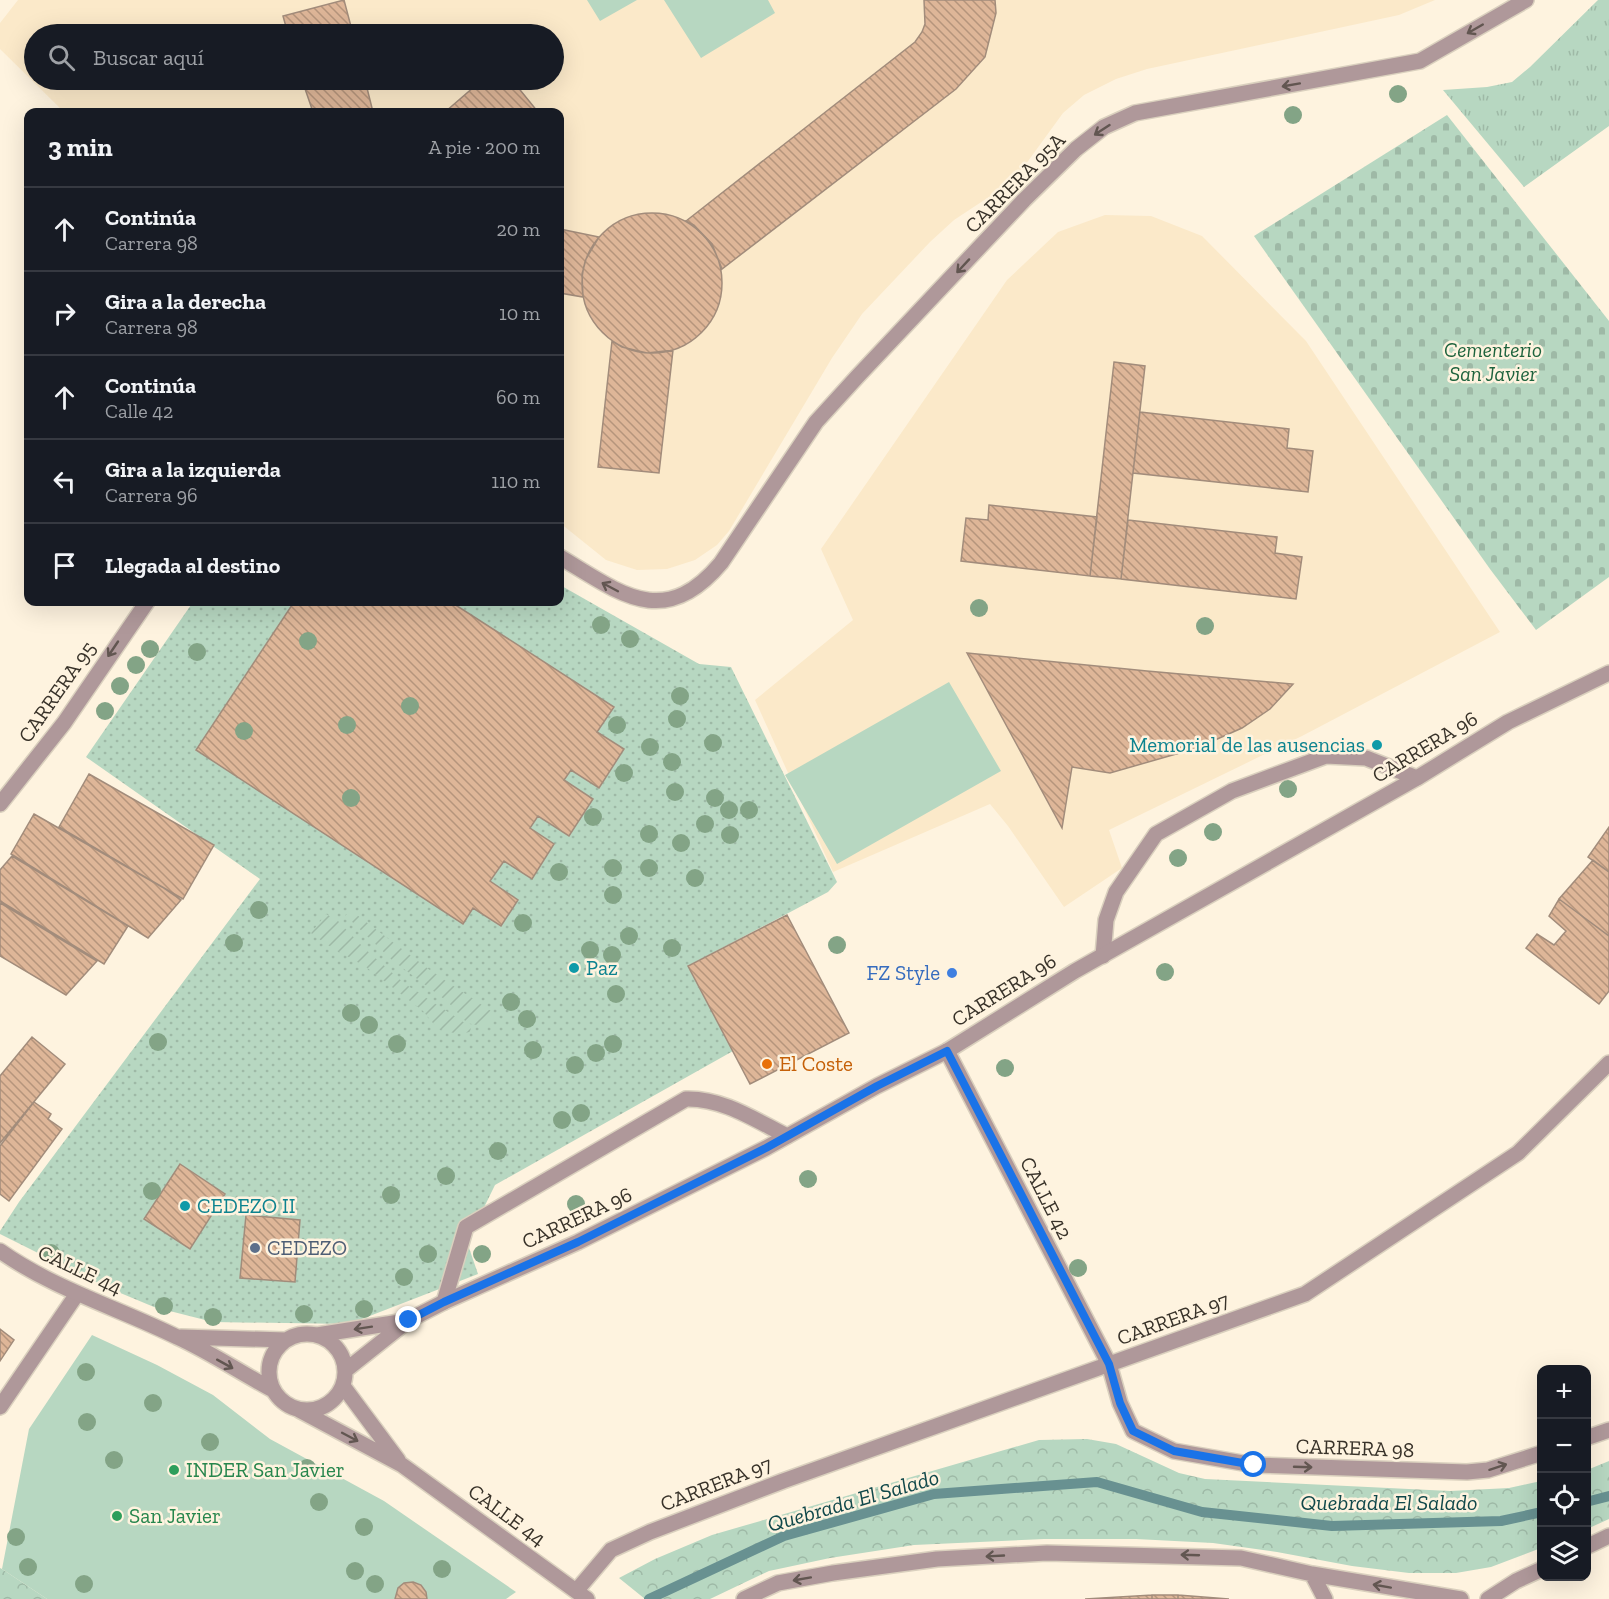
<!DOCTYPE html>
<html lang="es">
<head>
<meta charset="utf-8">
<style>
	body { margin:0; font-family:"Zilla Slab",serif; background:#242831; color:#f1f3f6 }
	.controls { position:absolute; right:18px; bottom:18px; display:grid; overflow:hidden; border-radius:12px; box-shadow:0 6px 24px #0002 }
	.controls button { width:54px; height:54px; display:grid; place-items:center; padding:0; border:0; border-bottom:2px solid #363941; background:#171b24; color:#f1f3f6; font:30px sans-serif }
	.stop { position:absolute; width:18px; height:18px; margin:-14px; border:4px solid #1a73e8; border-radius:50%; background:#fff }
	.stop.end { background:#1a73e8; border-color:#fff; box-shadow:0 2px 6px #0008 }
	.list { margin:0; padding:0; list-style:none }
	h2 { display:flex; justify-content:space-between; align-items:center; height:78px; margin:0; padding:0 24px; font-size:26px }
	h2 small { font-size:20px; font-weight:400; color:#9ea1a6 }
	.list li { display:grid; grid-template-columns:39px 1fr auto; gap:18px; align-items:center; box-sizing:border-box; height:84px; padding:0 24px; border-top:2px solid #363941 }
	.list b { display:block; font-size:22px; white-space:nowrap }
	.list p { margin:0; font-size:20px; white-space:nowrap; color:#9ea1a6 }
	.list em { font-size:20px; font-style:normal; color:#9ea1a6 }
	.icon { flex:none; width:33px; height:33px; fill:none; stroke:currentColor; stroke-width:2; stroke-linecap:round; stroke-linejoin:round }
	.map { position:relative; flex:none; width:1609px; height:1599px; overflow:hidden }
	.search { position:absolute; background:#171b24; box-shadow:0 6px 24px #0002; left:24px; top:24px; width:540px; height:66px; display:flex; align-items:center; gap:15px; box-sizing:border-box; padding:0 21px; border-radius:33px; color:#9ea1a6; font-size:22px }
	.panel { position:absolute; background:#171b24; box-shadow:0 6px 24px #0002; left:24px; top:108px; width:540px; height:498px; border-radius:12px }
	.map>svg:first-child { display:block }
	.built { fill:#fbe9c9; fill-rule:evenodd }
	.grass { fill:url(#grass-tufts) }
	.forest { fill:url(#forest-crowns) }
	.cemetery { fill:url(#cemetery-stones) }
	.park { fill:url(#park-dots) }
	.garden { fill:url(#garden-furrows) }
	.pitch { fill:#b7d7c1 }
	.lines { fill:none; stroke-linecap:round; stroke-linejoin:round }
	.stream { stroke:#689191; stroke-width:10 }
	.building { fill:url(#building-back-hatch); stroke:#a28c7b; stroke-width:1.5 }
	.service-casing { stroke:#dad0be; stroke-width:18 }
	.minor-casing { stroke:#dad0be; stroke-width:18 }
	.tertiary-casing { stroke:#dad0be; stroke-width:18 }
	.service { stroke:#af989a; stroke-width:15 }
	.minor { stroke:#af989a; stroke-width:15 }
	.tertiary { stroke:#af989a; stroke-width:15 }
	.tree { fill:#83a486 }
	.oneway { stroke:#625651 }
	.route { stroke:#1a73e8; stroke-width:8 }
	.culture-dot { fill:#0f9aa8; stroke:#fef3df; stroke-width:2 }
	.shop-dot { fill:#3f7fe0; stroke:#fef3df; stroke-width:2 }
	.food-dot { fill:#e8710a; stroke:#fef3df; stroke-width:2 }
	.service-dot { fill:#5c6f8a; stroke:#fef3df; stroke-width:2 }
	.leisure-dot { fill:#2e9e5b; stroke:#fef3df; stroke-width:2 }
	.labels { text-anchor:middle; stroke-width:5; stroke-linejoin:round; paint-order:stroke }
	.street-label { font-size:21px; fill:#383229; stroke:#fef3df }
	.park-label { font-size:21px; font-style:italic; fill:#1e633d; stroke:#fef3df }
	.culture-label { font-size:21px; fill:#0d838f; stroke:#fef3df; text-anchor:start }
	.shop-label { font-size:21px; fill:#366cbe; stroke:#fef3df; text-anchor:end }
	.food-label { font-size:21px; fill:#c56008; stroke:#fef3df; text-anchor:start }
	.service-label { font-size:21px; fill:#4e5e75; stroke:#fef3df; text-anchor:start }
	.leisure-label { font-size:21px; fill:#27864d; stroke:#fef3df; text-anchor:start }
	.water-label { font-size:22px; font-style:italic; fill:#10484a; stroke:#fef3df }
</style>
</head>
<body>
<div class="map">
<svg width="1609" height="1599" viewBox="0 0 1609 1599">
	<defs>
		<pattern id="grass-tufts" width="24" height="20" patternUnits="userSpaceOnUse" patternTransform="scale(1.5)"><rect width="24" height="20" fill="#b7d7c1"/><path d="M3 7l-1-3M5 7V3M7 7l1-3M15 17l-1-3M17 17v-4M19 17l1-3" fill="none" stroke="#9eb9a6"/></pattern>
		<pattern id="forest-crowns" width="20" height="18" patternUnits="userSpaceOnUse" patternTransform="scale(1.5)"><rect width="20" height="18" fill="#b7d7c1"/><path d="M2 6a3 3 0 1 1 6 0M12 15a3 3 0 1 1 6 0" fill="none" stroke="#9eb9a6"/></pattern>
		<pattern id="cemetery-stones" width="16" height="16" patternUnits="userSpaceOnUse" patternTransform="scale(1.5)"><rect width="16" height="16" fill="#b7d7c1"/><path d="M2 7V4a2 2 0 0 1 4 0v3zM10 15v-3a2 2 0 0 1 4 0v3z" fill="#9eb9a6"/></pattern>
		<pattern id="park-dots" width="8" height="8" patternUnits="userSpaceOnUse" patternTransform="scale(1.5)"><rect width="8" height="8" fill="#b7d7c1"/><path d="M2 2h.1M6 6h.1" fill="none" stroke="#9eb9a6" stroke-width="1.8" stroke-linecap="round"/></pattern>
		<pattern id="garden-furrows" width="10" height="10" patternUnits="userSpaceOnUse" patternTransform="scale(1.5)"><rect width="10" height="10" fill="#b7d7c1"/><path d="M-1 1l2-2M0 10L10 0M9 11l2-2" fill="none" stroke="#9eb9a6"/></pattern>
		<pattern id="building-back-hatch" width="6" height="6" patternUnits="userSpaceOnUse" patternTransform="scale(1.5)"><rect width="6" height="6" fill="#deb698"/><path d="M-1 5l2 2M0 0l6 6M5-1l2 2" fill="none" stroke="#b5957c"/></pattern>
	</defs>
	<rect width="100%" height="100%" fill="#fef3df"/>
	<!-- built -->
	<path class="built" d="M18,0H1435L1399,15L1147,69L1116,79L1084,95L1063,113L1023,168L998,191L954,220L930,242L862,314L832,358L729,531L717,545L695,560L667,569L637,570L606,560L560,523V112H64L0,49V23ZM34,34H554V80H34Z
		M1105,215L1151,216L1202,236L1306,341L1500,632L1302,736L1109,830L1122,868L1064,907L1008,826L990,804L833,872L755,700L853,620L821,549L1007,280L1058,232Z"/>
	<!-- grass -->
	<path class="grass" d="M1598,0H1609V126L1524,187L1443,90L1487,87L1512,82L1530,67Z"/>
	<!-- forest -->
	<path class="forest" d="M1087,1439L1116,1444L1179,1473L1205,1479L1450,1491L1509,1488L1541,1481V1548L1491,1567L1456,1573H1409L1352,1566L1277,1552L1213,1543L1136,1539H1044L914,1545L830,1558L769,1571L710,1599H645L619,1578L655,1559L712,1535L1039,1440Z
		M1609,1461V1519L1587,1529V1470Z
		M0,1568L2,1569L47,1599H0Z"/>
	<!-- cemetery -->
	<path class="cemetery" d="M1447,115L1609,321V577L1536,630L1490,569L1254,236Z"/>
	<!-- park -->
	<path class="park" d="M560,585L699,664L731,667L837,882L828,892L688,966L733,1051L495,1185L467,1242L478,1274L349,1324L213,1322L154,1307L106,1287L0,1234V1231L19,1202L260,879L86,757L193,602H560Z"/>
	<!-- garden -->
	<path class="garden" d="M353,912L431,971L491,1011L494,1018L486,1027L467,1023L448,1002L392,960L345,915Z
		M326,914L338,921L365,949L405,984L471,1027L470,1032L457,1034L437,1028L423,1011L366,967L326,944L311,933Z"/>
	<!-- pitch -->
	<path class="pitch" d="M587,0H637L600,21Z
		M664,0H768L775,13L701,58Z
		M949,682L1001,771L837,864L785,775Z
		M92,1335L157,1365L213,1395L270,1439L384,1501L516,1592L506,1599H47L2,1569L29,1429Z"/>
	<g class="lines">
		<!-- stream -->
		<path class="stream" d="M1586,1502L1609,1496
			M649,1599L784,1536L934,1494L1097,1482L1202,1512L1332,1526L1501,1521L1542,1512"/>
	</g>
	<!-- building -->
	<path class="building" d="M344,0L353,34H288L283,16Z
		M924,0H995L996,13L985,57L956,89L722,269L712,244L694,225L686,221L915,42L922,32L925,24Z
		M302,80H365L373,112H313Z
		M482,80H512L538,112H445Z
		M582 283a70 70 0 1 1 140 0a70 70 0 1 1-140 0Z
		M560,229L599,237L586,259L582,274L583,297L560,293Z
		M612,341L622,347L647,353L673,350L659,473L598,467Z
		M1114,362L1145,366L1121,579L1090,576Z
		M1140,412L1289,429L1287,448L1313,451L1308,492L1133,473Z
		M989,505L1097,517L1090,576L961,561L966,518L988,520Z
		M1128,520L1277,537L1275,553L1302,557L1296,599L1121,579Z
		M294,602H451L614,707L597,732L624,749L599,788L571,770L564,780L593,799L569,836L538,816L530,828L554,844L532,879L504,861L490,881L518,900L501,926L473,908L463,924L196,750Z
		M294,602H451L614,707L597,732L624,749L599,788L571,770L564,780L593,799L569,836L538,816L530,828L554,844L532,879L504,861L490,881L518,900L501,926L473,908L463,924L196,750Z
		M967,653L1147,671L1293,684L1270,709L1242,728L1197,748L1110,773L1072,767L1062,828Z
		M89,774L214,845L183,899L59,827Z
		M34,814L162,887L181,900L148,938L11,854Z
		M1609,827V872L1588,857Z
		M12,856L128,926L104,964L0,901V870Z
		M1593,860L1609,872V936L1559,899Z
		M1559,899L1609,936V991L1599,1004L1526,948L1537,934L1554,945L1566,931L1549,916Z
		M0,903L97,961L66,995L0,956Z
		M787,915L849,1033L750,1084L688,966Z
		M32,1037L65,1064L0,1143V1076Z
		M34,1102L51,1114L48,1119L62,1129L9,1201L0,1194V1146Z
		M180,1164L225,1194L190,1249L144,1219Z
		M246,1215L300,1220L295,1282L240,1278Z
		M0,1329L14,1340L0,1361Z
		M413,1582L421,1585L426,1592L427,1599H395L398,1588L404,1583Z
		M1152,1595V1599H1085Z
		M1152,1595H1178V1599H1152Z
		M1178,1595L1229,1599H1178Z"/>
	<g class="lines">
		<!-- service casing -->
		<g class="service-casing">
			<path id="service" d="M1103,956L1106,920L1116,892L1156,834L1232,791L1326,756L1366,758L1417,778
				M444,1302L466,1227L686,1099C723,1098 755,1120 787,1136
				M0,1407L77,1294"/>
		</g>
		<!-- minor casing -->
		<g class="minor-casing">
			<path id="minor" d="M560,557C620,593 664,631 721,563L816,422L857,377L1024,200L1076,149L1104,127L1135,113L1420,61L1526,0
				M0,804L64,723L147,602
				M947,1051L1109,1364L1120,1403L1133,1431L1174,1451L1254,1465L1467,1472L1488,1470L1542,1453
				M1586,1438L1609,1430
				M1586,1547L1609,1536
				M1312,1574L1325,1599
				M577,1590L611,1550L650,1532L783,1481L1305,1294L1518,1153L1609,1063
				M744,1599L778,1583L833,1573L937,1559L1047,1553L1241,1558L1312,1574L1461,1599
				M1488,1599L1516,1581L1542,1569"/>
		</g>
		<!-- tertiary casing -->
		<g class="tertiary-casing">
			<path id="tertiary" d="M0,1251C54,1289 118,1308 177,1337C210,1352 241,1373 273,1390
				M269 1372a38 38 0 1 1 76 0a38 38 0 1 1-76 0Z
				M317,1335L406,1321
				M181,1337L286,1340
				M346,1370L409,1320L444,1302L578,1242L766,1148L877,1086L947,1051L1075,971L1417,778L1508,722L1609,673
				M343,1386L398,1460
				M299,1410L402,1465L587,1599"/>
		</g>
		<!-- service -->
		<use href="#service" class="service"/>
		<!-- minor -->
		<use href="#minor" class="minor"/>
		<!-- tertiary -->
		<use href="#tertiary" class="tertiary"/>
	</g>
	<!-- trees -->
	<g class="tree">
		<circle cx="1398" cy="94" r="9"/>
		<circle cx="1293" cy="115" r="9"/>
		<circle cx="979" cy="608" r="9"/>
		<circle cx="601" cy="625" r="9"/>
		<circle cx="1205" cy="626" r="9"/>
		<circle cx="630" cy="639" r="9"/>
		<circle cx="308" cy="641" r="9"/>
		<circle cx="150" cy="649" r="9"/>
		<circle cx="197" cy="652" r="9"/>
		<circle cx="136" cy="665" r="9"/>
		<circle cx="120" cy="686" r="9"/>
		<circle cx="680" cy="696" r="9"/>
		<circle cx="410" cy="706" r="9"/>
		<circle cx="105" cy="711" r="9"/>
		<circle cx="677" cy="719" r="9"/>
		<circle cx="347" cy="725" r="9"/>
		<circle cx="617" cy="725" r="9"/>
		<circle cx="244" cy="731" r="9"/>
		<circle cx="713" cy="743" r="9"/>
		<circle cx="650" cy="747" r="9"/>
		<circle cx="672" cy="762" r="9"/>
		<circle cx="624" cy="773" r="9"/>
		<circle cx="1288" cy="789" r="9"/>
		<circle cx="675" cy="792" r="9"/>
		<circle cx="351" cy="798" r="9"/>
		<circle cx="715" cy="798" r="9"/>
		<circle cx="729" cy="810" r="9"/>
		<circle cx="749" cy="810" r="9"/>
		<circle cx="593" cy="817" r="9"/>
		<circle cx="705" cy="824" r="9"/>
		<circle cx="1213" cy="832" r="9"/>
		<circle cx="649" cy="834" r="9"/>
		<circle cx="730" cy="835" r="9"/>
		<circle cx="681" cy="843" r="9"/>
		<circle cx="1178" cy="858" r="9"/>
		<circle cx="613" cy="868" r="9"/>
		<circle cx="649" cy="868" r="9"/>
		<circle cx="559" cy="872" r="9"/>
		<circle cx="695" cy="878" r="9"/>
		<circle cx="613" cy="895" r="9"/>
		<circle cx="259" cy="910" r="9"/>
		<circle cx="523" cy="923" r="9"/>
		<circle cx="629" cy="936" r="9"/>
		<circle cx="234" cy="943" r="9"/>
		<circle cx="837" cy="945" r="9"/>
		<circle cx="672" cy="948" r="9"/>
		<circle cx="590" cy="950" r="9"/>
		<circle cx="612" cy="955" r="9"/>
		<circle cx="1165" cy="972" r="9"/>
		<circle cx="616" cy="994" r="9"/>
		<circle cx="511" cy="1002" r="9"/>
		<circle cx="351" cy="1013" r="9"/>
		<circle cx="527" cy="1019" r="9"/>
		<circle cx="369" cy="1025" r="9"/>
		<circle cx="158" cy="1042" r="9"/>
		<circle cx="397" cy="1044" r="9"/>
		<circle cx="613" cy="1044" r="9"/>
		<circle cx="533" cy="1050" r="9"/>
		<circle cx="596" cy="1053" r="9"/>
		<circle cx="575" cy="1065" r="9"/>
		<circle cx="1005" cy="1068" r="9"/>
		<circle cx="581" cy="1113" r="9"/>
		<circle cx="562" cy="1120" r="9"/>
		<circle cx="498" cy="1151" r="9"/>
		<circle cx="446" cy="1176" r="9"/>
		<circle cx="808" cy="1179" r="9"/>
		<circle cx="152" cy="1191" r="9"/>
		<circle cx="391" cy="1195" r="9"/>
		<circle cx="576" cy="1204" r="9"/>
		<circle cx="51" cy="1253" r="9"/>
		<circle cx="428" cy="1254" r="9"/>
		<circle cx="482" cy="1254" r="9"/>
		<circle cx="1078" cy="1268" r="9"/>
		<circle cx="404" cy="1277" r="9"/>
		<circle cx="164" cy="1306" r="9"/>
		<circle cx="364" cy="1309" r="9"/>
		<circle cx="304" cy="1314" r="9"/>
		<circle cx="213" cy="1317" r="9"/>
		<circle cx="86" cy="1372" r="9"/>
		<circle cx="153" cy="1403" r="9"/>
		<circle cx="87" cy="1422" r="9"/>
		<circle cx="210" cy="1442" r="9"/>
		<circle cx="114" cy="1460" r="9"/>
		<circle cx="307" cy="1468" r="9"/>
		<circle cx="319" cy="1502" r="9"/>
		<circle cx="364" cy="1527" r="9"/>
		<circle cx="16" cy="1537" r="9"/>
		<circle cx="28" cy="1567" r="9"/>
		<circle cx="442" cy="1569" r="9"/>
		<circle cx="355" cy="1571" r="9"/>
		<circle cx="84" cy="1584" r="9"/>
		<circle cx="375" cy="1584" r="9"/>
	</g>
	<!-- one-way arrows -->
	<defs><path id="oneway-shaft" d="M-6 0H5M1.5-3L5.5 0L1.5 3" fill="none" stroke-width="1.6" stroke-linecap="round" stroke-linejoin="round" transform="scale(1.5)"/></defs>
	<g class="oneway">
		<use href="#oneway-shaft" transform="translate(1475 29) rotate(150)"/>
		<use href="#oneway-shaft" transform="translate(1291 85) rotate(170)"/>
		<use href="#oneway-shaft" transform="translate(1102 130) rotate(147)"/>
		<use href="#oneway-shaft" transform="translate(963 266) rotate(133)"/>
		<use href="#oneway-shaft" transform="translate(610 587) rotate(-152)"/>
		<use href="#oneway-shaft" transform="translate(113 649) rotate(124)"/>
		<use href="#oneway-shaft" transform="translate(363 1328) rotate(171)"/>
		<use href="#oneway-shaft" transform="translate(225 1364) rotate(29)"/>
		<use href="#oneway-shaft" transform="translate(350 1437) rotate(28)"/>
		<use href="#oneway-shaft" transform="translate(1303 1467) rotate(2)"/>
		<use href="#oneway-shaft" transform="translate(1498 1467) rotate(-18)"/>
		<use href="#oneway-shaft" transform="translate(1190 1555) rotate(-178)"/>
		<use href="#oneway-shaft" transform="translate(995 1556) rotate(177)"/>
		<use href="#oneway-shaft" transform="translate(802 1579) rotate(170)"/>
		<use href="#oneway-shaft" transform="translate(1382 1586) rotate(-170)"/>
	</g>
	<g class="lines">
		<!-- route -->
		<path class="route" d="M409,1320L444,1302L578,1242L766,1148L877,1086L947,1051L1109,1364L1120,1403L1133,1431L1174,1451L1254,1465"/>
	</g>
	<!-- markers -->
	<g class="culture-dot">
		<circle cx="1377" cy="745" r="6"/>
		<circle cx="574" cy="968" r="6"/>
		<circle cx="185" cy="1206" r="6"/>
	</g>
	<circle class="shop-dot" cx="952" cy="973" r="6"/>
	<circle class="food-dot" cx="767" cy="1064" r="6"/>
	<circle class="service-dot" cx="255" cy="1248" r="6"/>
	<g class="leisure-dot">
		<circle cx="174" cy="1470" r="6"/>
		<circle cx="117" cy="1516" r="6"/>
	</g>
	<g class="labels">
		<!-- street labels -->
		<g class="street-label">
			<text transform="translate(1015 183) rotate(-45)" y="7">CARRERA 95A</text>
			<text transform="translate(57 692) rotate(-55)" y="7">CARRERA 95</text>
			<text transform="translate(1425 747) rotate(-31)" y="7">CARRERA 96</text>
			<text transform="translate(1004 990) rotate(-32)" y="7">CARRERA 96</text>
			<text transform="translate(1046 1198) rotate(63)" y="7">CALLE 42</text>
			<text transform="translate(577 1218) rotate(-25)" y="7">CARRERA 96</text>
			<text transform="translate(80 1270) rotate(25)" y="7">CALLE 44</text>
			<text transform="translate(1173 1319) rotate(-20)" y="7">CARRERA 97</text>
			<text transform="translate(1355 1448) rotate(2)" y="7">CARRERA 98</text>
			<text transform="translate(716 1484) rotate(-21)" y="7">CARRERA 97</text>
			<text transform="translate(507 1515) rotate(36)" y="7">CALLE 44</text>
		</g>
		<!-- park labels -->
		<g class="park-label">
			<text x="1493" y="357">Cementerio<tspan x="1493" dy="24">San Javier</tspan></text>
		</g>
		<!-- culture labels -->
		<g class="culture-label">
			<text x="1365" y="752" text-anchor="end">Memorial de las ausencias</text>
			<text x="586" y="975">Paz</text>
			<text x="197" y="1213">CEDEZO II</text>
		</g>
		<!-- shop labels -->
		<g class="shop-label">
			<text x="940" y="980">FZ Style</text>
		</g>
		<!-- food labels -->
		<g class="food-label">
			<text x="779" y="1071">El Coste</text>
		</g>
		<!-- service labels -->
		<g class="service-label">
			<text x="267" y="1255">CEDEZO</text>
		</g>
		<!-- leisure labels -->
		<g class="leisure-label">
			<text x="186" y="1477">INDER San Javier</text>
			<text x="129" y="1523">San Javier</text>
		</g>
		<!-- water labels -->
		<g class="water-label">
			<text transform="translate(853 1500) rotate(-16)" y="8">Quebrada El Salado</text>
			<text x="1389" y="1510">Quebrada El Salado</text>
		</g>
	</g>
</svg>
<div class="controls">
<button>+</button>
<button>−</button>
<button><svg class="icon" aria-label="locate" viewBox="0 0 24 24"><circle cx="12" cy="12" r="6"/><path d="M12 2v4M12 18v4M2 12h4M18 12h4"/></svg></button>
<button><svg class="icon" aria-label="layers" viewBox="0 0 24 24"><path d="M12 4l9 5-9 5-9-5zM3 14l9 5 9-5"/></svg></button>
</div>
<div class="stop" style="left:1254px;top:1465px"></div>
<div class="stop end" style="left:409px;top:1320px"></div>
<div class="search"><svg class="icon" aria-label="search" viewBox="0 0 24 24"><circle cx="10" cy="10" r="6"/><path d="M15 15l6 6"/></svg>Buscar aquí</div>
<section class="panel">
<h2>3 min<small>A pie · 200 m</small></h2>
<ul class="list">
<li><svg class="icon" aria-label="ahead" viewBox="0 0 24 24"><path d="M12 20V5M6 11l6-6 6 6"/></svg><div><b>Continúa</b><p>Carrera 98</p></div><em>20 m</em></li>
<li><svg class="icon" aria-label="right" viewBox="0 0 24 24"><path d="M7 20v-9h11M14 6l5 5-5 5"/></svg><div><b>Gira a la derecha</b><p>Carrera 98</p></div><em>10 m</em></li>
<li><svg class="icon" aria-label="ahead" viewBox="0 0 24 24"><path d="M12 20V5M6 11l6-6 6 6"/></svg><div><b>Continúa</b><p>Calle 42</p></div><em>60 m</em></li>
<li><svg class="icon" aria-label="left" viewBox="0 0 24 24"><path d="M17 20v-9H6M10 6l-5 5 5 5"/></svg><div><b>Gira a la izquierda</b><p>Carrera 96</p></div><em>110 m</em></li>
<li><svg class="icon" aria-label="arrive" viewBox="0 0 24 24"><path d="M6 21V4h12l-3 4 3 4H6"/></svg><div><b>Llegada al destino</b></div></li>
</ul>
</section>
</div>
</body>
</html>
